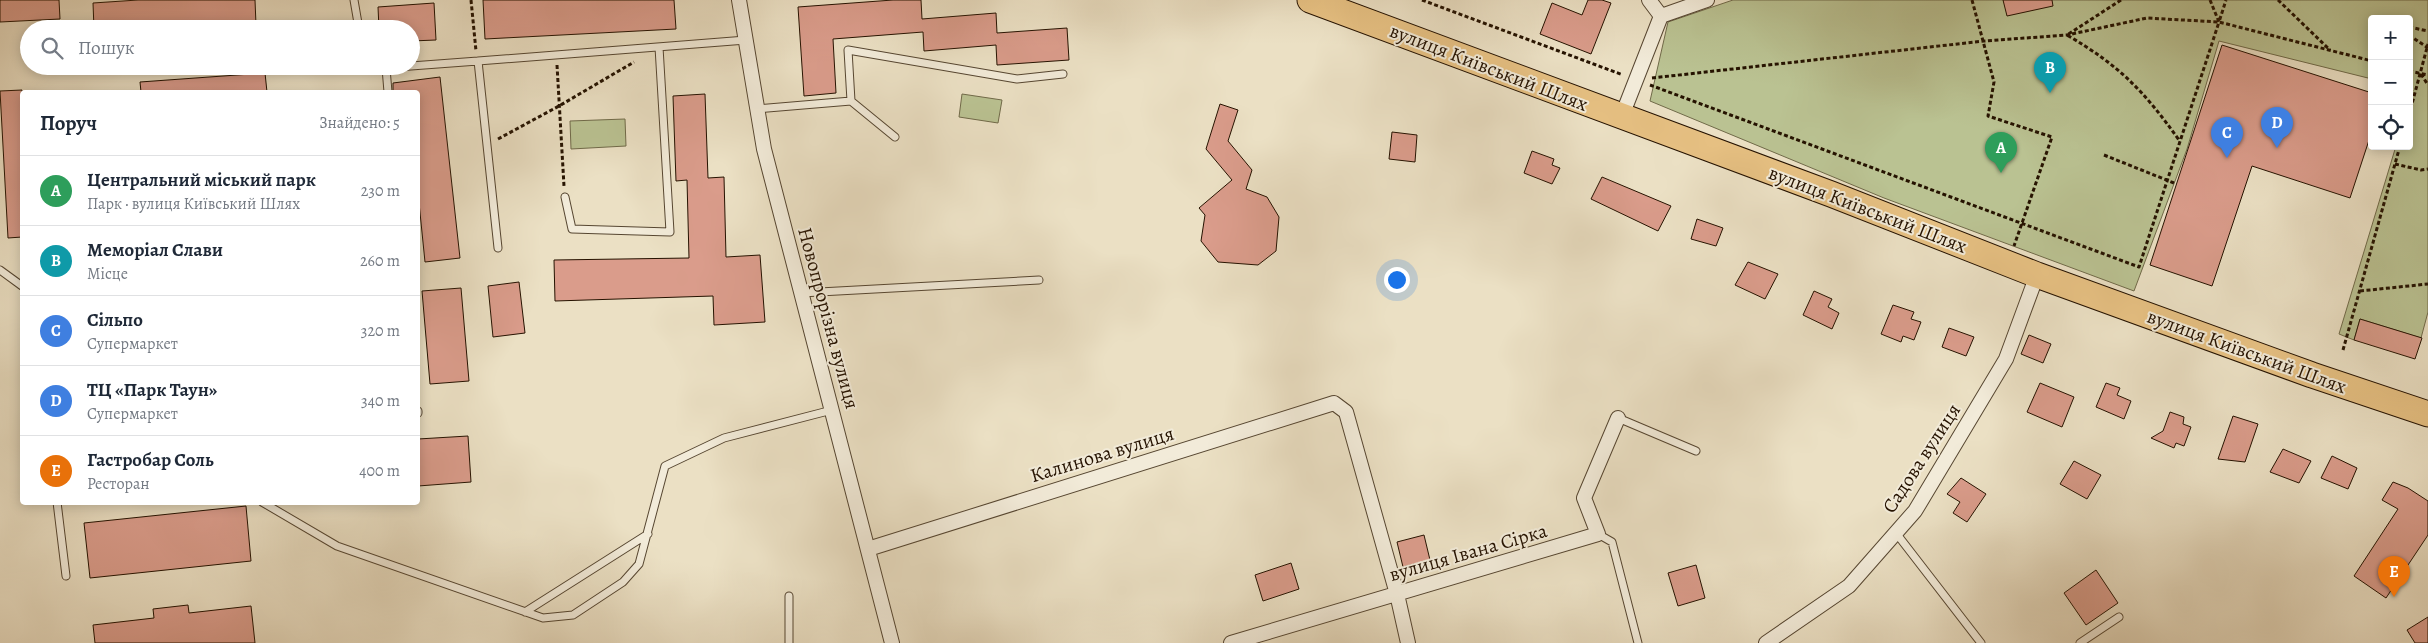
<!DOCTYPE html>
<html lang="uk">
<head>
<meta charset="utf-8">
<style>
	body { margin:0; font-family:Alegreya,serif; background:#f6f6f7; color:#1f2937 }
	.controls { position:absolute; right:15px; top:15px; display:grid; overflow:hidden; border-radius:5px; box-shadow:0 2px 12px #0003 }
	.controls button { width:45px; height:45px; display:grid; place-items:center; padding:0; border:0; border-bottom:1px solid #e0e1e3; background:#fff; color:#1f2937; font:25px sans-serif }
	.you { position:absolute; left:1396px; top:279px; width:18px; height:18px; margin:-12px; border:4px solid #fff; border-radius:50%; background:#1a73e8; box-shadow:0 0 0 8px #1a73e833 }
	.badge { display:grid; place-items:center; width:32px; height:32px; border-radius:50%; background:#8f2418; color:#fff; font-size:16px; font-weight:700 }
	.pin { position:absolute; translate:-50% -41px; filter:drop-shadow(0 1px 2px #0008) }
	.pin::after { content:''; position:absolute; top:26px; width:18px; height:15px; background:inherit; clip-path:polygon(0 0,100% 0,50% 100%) }
	.list { margin:0; padding:0; list-style:none }
	h2 { display:flex; justify-content:space-between; align-items:center; height:65px; margin:0; padding:0 20px; font-size:21px }
	h2 small { font-size:16px; font-weight:400; color:#747a83 }
	.list li { display:grid; grid-template-columns:32px 1fr auto; gap:15px; align-items:center; box-sizing:border-box; height:70px; padding:0 20px; border-top:1px solid #e0e1e3 }
	.list b { display:block; font-size:19px; white-space:nowrap }
	.list p { margin:0; font-size:16px; white-space:nowrap; color:#747a83 }
	.list em { font-size:16px; font-style:normal; color:#747a83 }
	.icon { flex:none; width:28px; height:28px; fill:none; stroke:currentColor; stroke-width:2; stroke-linecap:round; stroke-linejoin:round }
	.map { position:relative; flex:none; width:2428px; height:643px; overflow:hidden }
	.search { position:absolute; background:#fff; box-shadow:0 2px 12px #0003; left:20px; top:20px; width:400px; height:55px; display:flex; align-items:center; gap:12px; box-sizing:border-box; padding:0 18px; border-radius:28px; color:#747a83; font-size:19px }
	.panel { position:absolute; background:#fff; box-shadow:0 2px 12px #0003; left:20px; top:90px; width:400px; height:415px; border-radius:5px }
	.map>svg:first-child { display:block }
	.green { fill:#bac292; stroke:#706a49 }
	.building { fill:#da9c8b; stroke:#251200 }
	.lines { fill:none; stroke-linecap:round; stroke-linejoin:round }
	.lane-casing { stroke:#564631; stroke-width:9 }
	.street-casing { stroke:#564631; stroke-width:16 }
	.highway-casing { stroke:#251200; stroke-width:27 }
	.path { stroke:#251200; stroke-width:3; stroke-dasharray:4 2.5; stroke-linecap:butt }
	.lane { stroke:#f2ebd9; stroke-width:7 }
	.street { stroke:#f2ebd9; stroke-width:14 }
	.highway { stroke:#e6c082; stroke-width:25 }
	.labels { text-anchor:middle; stroke-width:4; stroke-linejoin:round; paint-order:stroke }
	.street-label { font-size:20px; fill:#251200; stroke:#f2ebd9 }
</style>
</head>
<body>
<div class="map">
<svg width="2428" height="643" viewBox="0 0 2428 643">
	<rect width="100%" height="100%" fill="#ebe0c4"/>
	<filter id="stains"><feTurbulence type="fractalNoise" baseFrequency=".004" numOctaves="4"/><feColorMatrix values="0 0 0 0 .2 0 0 0 0 .09 0 0 0 0 .02 0 0 0 .5 -.17"/></filter>
	<radialGradient id="worn" r=".72"><stop offset=".6" stop-color="#630" stop-opacity="0"/><stop offset="1" stop-color="#630" stop-opacity=".3"/></radialGradient>
	<!-- green -->
	<path class="green" d="M1733,0H2428V312L2421,338L2360,319L2354,340L2339,334L2396,146H2409V102L2413,90L2409,89V19H2372V79L2219,41L2187,149L2134,291L1884,198L1650,101L1668,22Z
		M962,94L1002,100L998,123L959,117Z
		M625,119L626,146L571,149L570,121Z"/>
	<!-- building -->
	<path class="building" d="M0,0H59L60,19L0,22Z
		M138,0H255L256,25L204,29H94L93,3Z
		M483,0H674L676,29L485,39Z
		M893,0H921L922,19L996,13L997,33L1067,28L1069,60L997,65L996,45L924,51L923,32L833,39L836,93L804,96L798,7Z
		M1588,0H1602L1611,3L1591,54L1540,34L1552,3L1582,15Z
		M2003,0H2052L2053,6L2007,16Z
		M434,3L436,40L411,41V29H379L378,7Z
		M2222,45L2372,93V131L2350,198L2252,166L2212,286L2150,265Z
		M265,73L267,92H141L140,82Z
		M440,77L460,258L425,262L418,193V92H393V83Z
		M22,90V237L8,238L0,91Z
		M705,94L708,178L724,177L726,257L760,255L765,322L714,325L713,296L555,301L554,260L689,258L687,180L676,181L673,96Z
		M1220,104L1238,110L1228,141L1252,170L1246,189L1267,197L1279,217L1276,251L1258,265L1218,262L1201,241L1205,215L1199,208L1232,180L1206,149Z
		M1392,132L1417,135L1415,162L1389,159Z
		M1532,151L1554,159L1552,165L1560,168L1552,184L1524,173Z
		M1602,177L1671,206L1658,231L1591,199Z
		M1697,219L1723,228L1716,246L1691,239Z
		M1748,262L1778,274L1765,299L1735,285Z
		M519,282L525,333L493,337L488,286Z
		M461,288L469,381L430,384L422,291Z
		M1814,291L1832,299L1828,307L1839,313L1832,329L1803,315Z
		M1893,305L1914,312L1911,319L1921,322L1914,340L1903,336L1901,342L1881,334Z
		M2360,319L2422,338L2415,359L2354,340Z
		M1949,328L1974,337L1966,356L1942,347Z
		M2029,335L2051,344L2043,363L2021,354Z
		M2040,383L2074,397L2062,427L2027,412Z
		M2106,383L2120,388L2117,395L2131,401L2124,419L2096,407Z
		M2170,412L2184,417L2183,424L2191,427L2184,446L2176,443L2174,448L2151,438L2163,431Z
		M2233,416L2258,424L2245,462L2218,459Z
		M468,436L471,482L418,486V439Z
		M2283,449L2311,461L2299,483L2270,472Z
		M2332,456L2357,468L2348,489L2321,478Z
		M2074,461L2101,475L2087,499L2060,484Z
		M1961,478L1986,494L1967,522L1953,513L1960,502L1947,494Z
		M2393,482L2408,488L2428,501V535L2386,598L2354,576L2398,509L2382,500Z
		M246,506L251,561L90,578L84,523Z
		M1424,535L1430,560L1403,567L1397,542Z
		M1291,563L1299,589L1263,601L1255,575Z
		M1696,565L1705,598L1678,606L1668,573Z
		M2096,570L2118,603L2086,625L2064,593Z
		M188,605L189,613L251,606L255,643H95L93,625L154,618L153,609Z
		M2428,617V643H2415L2407,630Z"/>
	<g class="lines">
		<!-- lane casing -->
		<g class="lane-casing">
			<path id="lane" d="M354,0L359,29
				M478,61L746,40
				M384,66L386,68L411,66
				M411,66L478,61L498,248
				M386,68L388,92
				M851,101L895,137
				M757,109L851,101L848,50L1017,79L1063,74
				M565,197L572,229L670,232L659,47
				M0,270L22,286
				M801,293L1039,280
				M418,411V413
				M1618,418L1696,451
				M57,502L66,576
				M262,502L337,546L543,618L573,615L623,582L639,564L665,466L724,438L832,410
				M1896,533L1981,643
				M1598,534L1612,542L1638,643
				M789,596V643
				M525,612L648,534
				M2080,643L2119,617"/>
		</g>
		<!-- street casing -->
		<g class="street-casing">
			<path id="street" d="M739,0L764,149L892,643
				M1649,0L1661,16
				M1615,115L1625,108L1661,16L1707,0
				M868,549L1334,403L1346,412L1397,594L1408,643
				M1231,643L1598,534L1584,498L1618,418
				M1766,643L1849,586L1915,511L2006,359L2037,275"/>
		</g>
		<!-- highway casing -->
		<g class="highway-casing">
			<path id="highway" d="M1310,0L1831,194L2037,275L2312,375L2428,414"/>
		</g>
		<!-- path -->
		<path class="path" d="M471,0L476,51
			M1422,0L1623,75
			M1972,0L1994,82L1988,116L2052,137L2014,246
			M2121,0L2067,35C2120,66 2144,91 2179,140
			M2210,0L2219,22L2226,0
			M2278,0L2330,50
			M2409,27L2428,31
			M2409,35L2428,48
			M557,65L564,186
			M2409,71L2428,75
			M2421,74L2428,85
			M1652,78L1984,41L2067,35L2147,18L2219,22L2372,61
			M1650,85L2139,267L2219,22
			M2409,115L2428,44
			M498,139L559,106L634,62
			M2104,155L2174,183
			M2395,164L2421,170L2428,169
			M2360,291L2428,284
			M2343,350L2400,146"/>
		<!-- lane -->
		<use href="#lane" class="lane"/>
		<!-- street -->
		<use href="#street" class="street"/>
		<!-- highway -->
		<use href="#highway" class="highway"/>
	</g>
	<g class="labels">
		<!-- street labels -->
		<g class="street-label">
			<text transform="translate(1489 67) rotate(21)" y="7">вулиця Київський Шлях</text>
			<text transform="translate(1868 209) rotate(21)" y="7">вулиця Київський Шлях</text>
			<text transform="translate(829 318) rotate(75)" y="7">Новопрорізна вулиця</text>
			<text transform="translate(2247 351) rotate(20)" y="7">вулиця Київський Шлях</text>
			<text transform="translate(1102 454) rotate(-17)" y="7">Калинова вулиця</text>
			<text transform="translate(1921 458) rotate(-57)" y="7">Садова вулиця</text>
			<text transform="translate(1468 552) rotate(-16)" y="7">вулиця Івана Сірка</text>
		</g>
	</g>
	<rect width="100%" height="100%" filter="url(#stains)"/>
	<rect width="100%" height="100%" fill="url(#worn)"/>
</svg>
<div class="controls">
<button>+</button>
<button>−</button>
<button><svg class="icon" aria-label="locate" viewBox="0 0 24 24"><circle cx="12" cy="12" r="6"/><path d="M12 2v4M12 18v4M2 12h4M18 12h4"/></svg></button>
</div>
<div class="you"></div>
<div class="pin badge" style="left:2001px;top:173px;background:#2e9e5b">A</div>
<div class="pin badge" style="left:2050px;top:93px;background:#0f9aa8">B</div>
<div class="pin badge" style="left:2227px;top:158px;background:#3f7fe0">C</div>
<div class="pin badge" style="left:2277px;top:148px;background:#3f7fe0">D</div>
<div class="pin badge" style="left:2394px;top:597px;background:#e8710a">E</div>
<div class="search"><svg class="icon" aria-label="search" viewBox="0 0 24 24"><circle cx="10" cy="10" r="6"/><path d="M15 15l6 6"/></svg>Пошук</div>
<section class="panel">
<h2>Поруч<small>Знайдено: 5</small></h2>
<ul class="list">
<li><span class="badge" style="background:#2e9e5b">A</span><div><b>Центральний міський парк</b><p>Парк · вулиця Київський Шлях</p></div><em>230 m</em></li>
<li><span class="badge" style="background:#0f9aa8">B</span><div><b>Mеморіал Слави</b><p>Місце</p></div><em>260 m</em></li>
<li><span class="badge" style="background:#3f7fe0">C</span><div><b>Сільпо</b><p>Супермаркет</p></div><em>320 m</em></li>
<li><span class="badge" style="background:#3f7fe0">D</span><div><b>ТЦ «Парк Таун»</b><p>Супермаркет</p></div><em>340 m</em></li>
<li><span class="badge" style="background:#e8710a">E</span><div><b>Гастробар Соль</b><p>Ресторан</p></div><em>400 m</em></li>
</ul>
</section>
</div>
</body>
</html>
